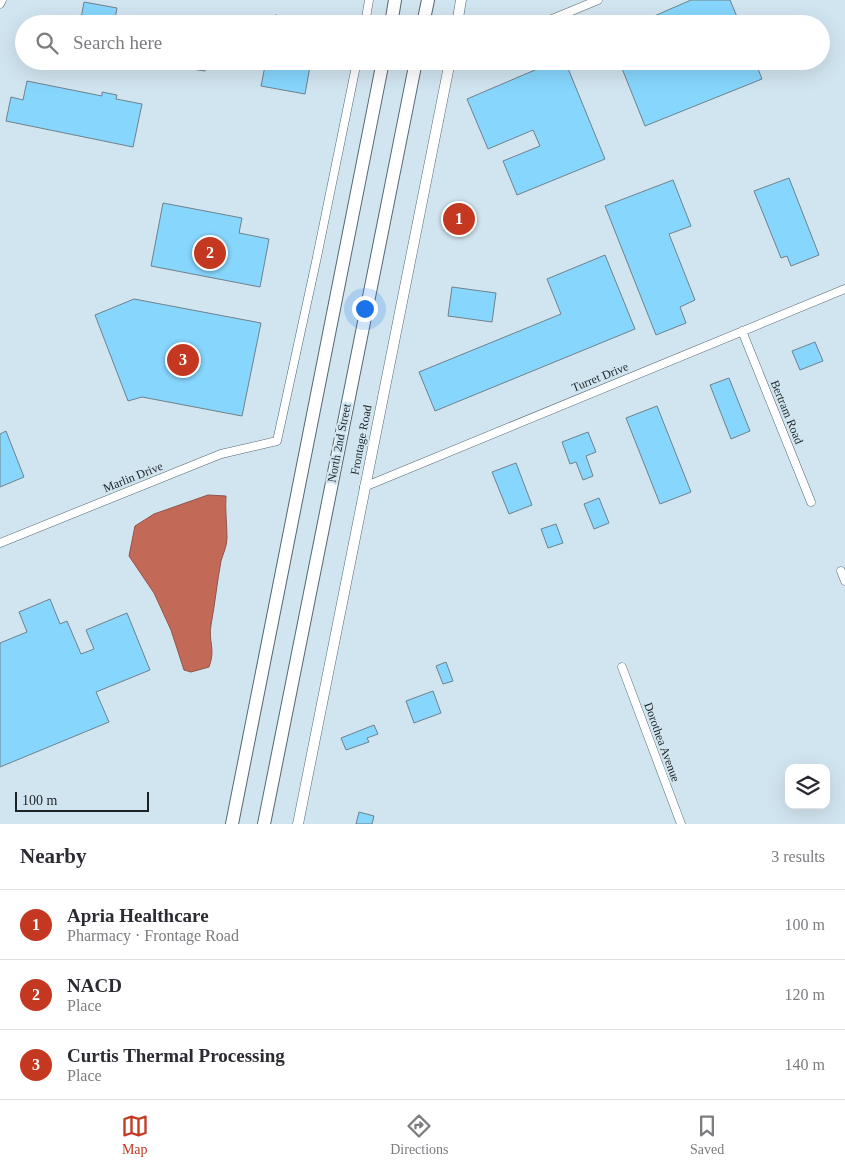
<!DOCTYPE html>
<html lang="en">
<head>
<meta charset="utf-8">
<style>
	body { margin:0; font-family:"Times New Roman",serif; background:#f2f2f3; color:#2b2b33 }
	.controls { position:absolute; right:15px; bottom:15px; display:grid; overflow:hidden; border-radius:10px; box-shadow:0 5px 20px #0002 }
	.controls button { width:45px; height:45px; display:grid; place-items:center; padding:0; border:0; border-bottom:1px solid #e1e1e2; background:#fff; color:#2b2b33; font:25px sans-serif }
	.scale { position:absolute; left:15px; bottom:12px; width:134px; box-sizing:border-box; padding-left:5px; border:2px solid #1c2327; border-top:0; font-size:14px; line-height:18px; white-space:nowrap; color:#1c2327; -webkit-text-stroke:4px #d1e5f0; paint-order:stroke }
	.you { position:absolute; left:364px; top:308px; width:18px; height:18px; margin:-12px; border:4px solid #fff; border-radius:50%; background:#1a73e8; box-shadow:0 0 0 8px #1a73e833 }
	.badge { display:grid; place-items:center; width:32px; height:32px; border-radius:50%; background:#c43821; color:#fff; font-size:16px; font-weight:700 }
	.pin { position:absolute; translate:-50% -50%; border:2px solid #fff; box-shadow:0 1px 5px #0006 }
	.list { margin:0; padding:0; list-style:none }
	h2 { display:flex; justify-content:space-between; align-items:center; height:65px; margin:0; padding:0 20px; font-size:21px }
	h2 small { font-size:16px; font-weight:400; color:#7c7c81 }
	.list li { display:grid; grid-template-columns:32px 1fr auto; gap:15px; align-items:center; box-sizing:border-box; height:70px; padding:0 20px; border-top:1px solid #e1e1e2 }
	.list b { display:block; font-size:19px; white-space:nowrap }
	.list p { margin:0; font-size:16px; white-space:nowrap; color:#7c7c81 }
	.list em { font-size:16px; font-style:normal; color:#7c7c81 }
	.icon { flex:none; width:28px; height:28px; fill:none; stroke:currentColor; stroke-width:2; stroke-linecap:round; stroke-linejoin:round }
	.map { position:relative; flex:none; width:845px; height:824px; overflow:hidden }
	.search { position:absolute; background:#fff; box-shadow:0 5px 20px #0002; left:15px; right:15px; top:15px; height:55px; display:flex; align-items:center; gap:12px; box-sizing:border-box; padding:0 18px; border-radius:28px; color:#7c7c81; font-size:19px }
	.sheet { height:275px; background:#fff }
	nav { display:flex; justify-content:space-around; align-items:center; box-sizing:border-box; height:70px; border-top:1px solid #e1e1e2; background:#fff; font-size:14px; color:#7c7c81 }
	nav a { display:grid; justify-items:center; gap:2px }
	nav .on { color:#c43821 }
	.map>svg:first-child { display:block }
	.water { fill:#c36957; stroke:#915449 }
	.building { fill:#87d6fd; stroke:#6f818b }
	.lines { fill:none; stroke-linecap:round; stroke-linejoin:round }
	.minor-casing { stroke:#556770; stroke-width:9 }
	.tertiary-casing { stroke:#556770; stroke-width:11 }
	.primary-casing { stroke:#556770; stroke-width:14 }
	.minor { stroke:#fff; stroke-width:8 }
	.tertiary { stroke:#fff; stroke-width:10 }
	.primary { stroke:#fff; stroke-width:12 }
	.labels { text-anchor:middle; stroke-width:4.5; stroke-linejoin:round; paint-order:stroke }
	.street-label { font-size:12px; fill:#1c2327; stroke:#d1e5f0 }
</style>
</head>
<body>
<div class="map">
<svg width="845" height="824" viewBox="0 0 845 824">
	<rect width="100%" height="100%" fill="#d1e5f0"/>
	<!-- water -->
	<path class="water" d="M208,495L226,496C225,510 227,524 227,538C227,546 223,554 221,561C217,582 215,604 211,625C208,642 216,648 209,667L191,672L184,670L171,630L154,593L129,556L135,526L154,514Z"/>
	<!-- building -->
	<path class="building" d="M691,0H730L740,24H636Z
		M84,2L117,8L114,24H80Z
		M275,15L304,20L303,24H273Z
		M194,61H208L205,71L192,69Z
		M266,61H311L305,94L261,86Z
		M556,61H565L605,159L517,195L503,161L540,146L533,130L488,149L467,99Z
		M619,61H755L762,79L645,126Z
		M27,81L102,96V92L117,95L116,99L142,104L133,147L6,121L11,97L23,100Z
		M789,178L819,255L791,266L787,256L781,258L754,191Z
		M673,180L691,226L669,234L695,300L680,307L686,323L656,335L605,206Z
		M163,203L242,218L239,233L269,239L260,287L151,266Z
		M605,255L635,329L435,411L419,372L561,314L547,279Z
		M452,287L496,293L492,322L448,316Z
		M134,299L261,323L242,416L142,397L128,401L95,315Z
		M815,342L823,361L800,370L792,351Z
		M729,378L750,431L731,439L710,385Z
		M657,406L691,492L660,504L626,418Z
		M6,431L24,477L0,487V434Z
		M588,432L596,452L586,456L593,476L583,480L576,462L570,464L562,442Z
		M516,463L532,505L509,514L492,472Z
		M599,498L609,523L594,529L584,504Z
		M556,524L563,543L548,548L541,529Z
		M50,599L60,624L67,621L81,654L94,649L86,630L127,613L150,670L96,692L109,722L0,767V643L27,632L19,612Z
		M446,662L453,681L443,684L436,666Z
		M433,691L441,713L414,723L406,701Z
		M374,725L378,734L367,738L369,742L346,750L341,738Z
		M359,812L374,816L372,824H356Z"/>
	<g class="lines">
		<!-- minor casing -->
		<g class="minor-casing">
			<path id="minor" d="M0,4L2,0
				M365,24L369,0
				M540,24L598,0
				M742,331L811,502
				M364,487L845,289
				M0,543L221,454L277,441L317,257L357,61
				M841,571L845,581
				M622,667L681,824"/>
		</g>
		<!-- tertiary casing -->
		<g class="tertiary-casing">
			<path id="tertiary" d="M457,24L461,0
				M298,824L450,61"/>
		</g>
		<!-- primary casing -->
		<g class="primary-casing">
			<path id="primary" d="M391,24L395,0
				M423,24L428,0
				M232,824L383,61
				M264,824L416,61"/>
		</g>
		<!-- minor -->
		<use href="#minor" class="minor"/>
		<!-- tertiary -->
		<use href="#tertiary" class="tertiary"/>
		<!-- primary -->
		<use href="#primary" class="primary"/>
	</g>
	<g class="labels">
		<!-- street labels -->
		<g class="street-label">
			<text transform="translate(600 377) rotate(-22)" y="4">Turret Drive</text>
			<text transform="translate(787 412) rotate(68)" y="4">Bertram Road</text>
			<text transform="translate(361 440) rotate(-79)" y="4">Frontage Road</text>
			<text transform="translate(339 443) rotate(-79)" y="4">North 2nd Street</text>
			<text transform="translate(133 477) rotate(-22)" y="4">Marlin Drive</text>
			<text transform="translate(662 742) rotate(70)" y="4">Dorothea Avenue</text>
		</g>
	</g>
</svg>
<div class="controls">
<button><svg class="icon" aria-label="layers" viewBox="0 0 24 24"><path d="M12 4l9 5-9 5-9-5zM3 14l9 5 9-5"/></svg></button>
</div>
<div class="scale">100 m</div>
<div class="you"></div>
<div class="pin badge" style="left:459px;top:219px">1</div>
<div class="pin badge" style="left:210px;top:253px">2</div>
<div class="pin badge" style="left:183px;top:360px">3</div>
<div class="search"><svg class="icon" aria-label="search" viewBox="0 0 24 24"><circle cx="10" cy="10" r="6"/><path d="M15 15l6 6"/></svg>Search here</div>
</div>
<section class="sheet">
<h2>Nearby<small>3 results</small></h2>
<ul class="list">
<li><span class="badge">1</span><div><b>Apria Healthcare</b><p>Pharmacy · Frontage Road</p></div><em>100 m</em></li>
<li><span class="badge">2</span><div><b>NACD</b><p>Place</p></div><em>120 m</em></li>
<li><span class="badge">3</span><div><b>Curtis Thermal Processing</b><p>Place</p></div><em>140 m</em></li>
</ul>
</section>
<nav>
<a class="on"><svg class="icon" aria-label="map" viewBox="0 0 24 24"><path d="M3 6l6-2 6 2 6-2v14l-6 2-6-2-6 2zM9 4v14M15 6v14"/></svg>Map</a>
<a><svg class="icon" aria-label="directions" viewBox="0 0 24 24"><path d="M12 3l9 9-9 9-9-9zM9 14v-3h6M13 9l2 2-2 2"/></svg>Directions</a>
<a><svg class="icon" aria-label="saved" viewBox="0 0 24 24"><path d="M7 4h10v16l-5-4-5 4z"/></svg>Saved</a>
</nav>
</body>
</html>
